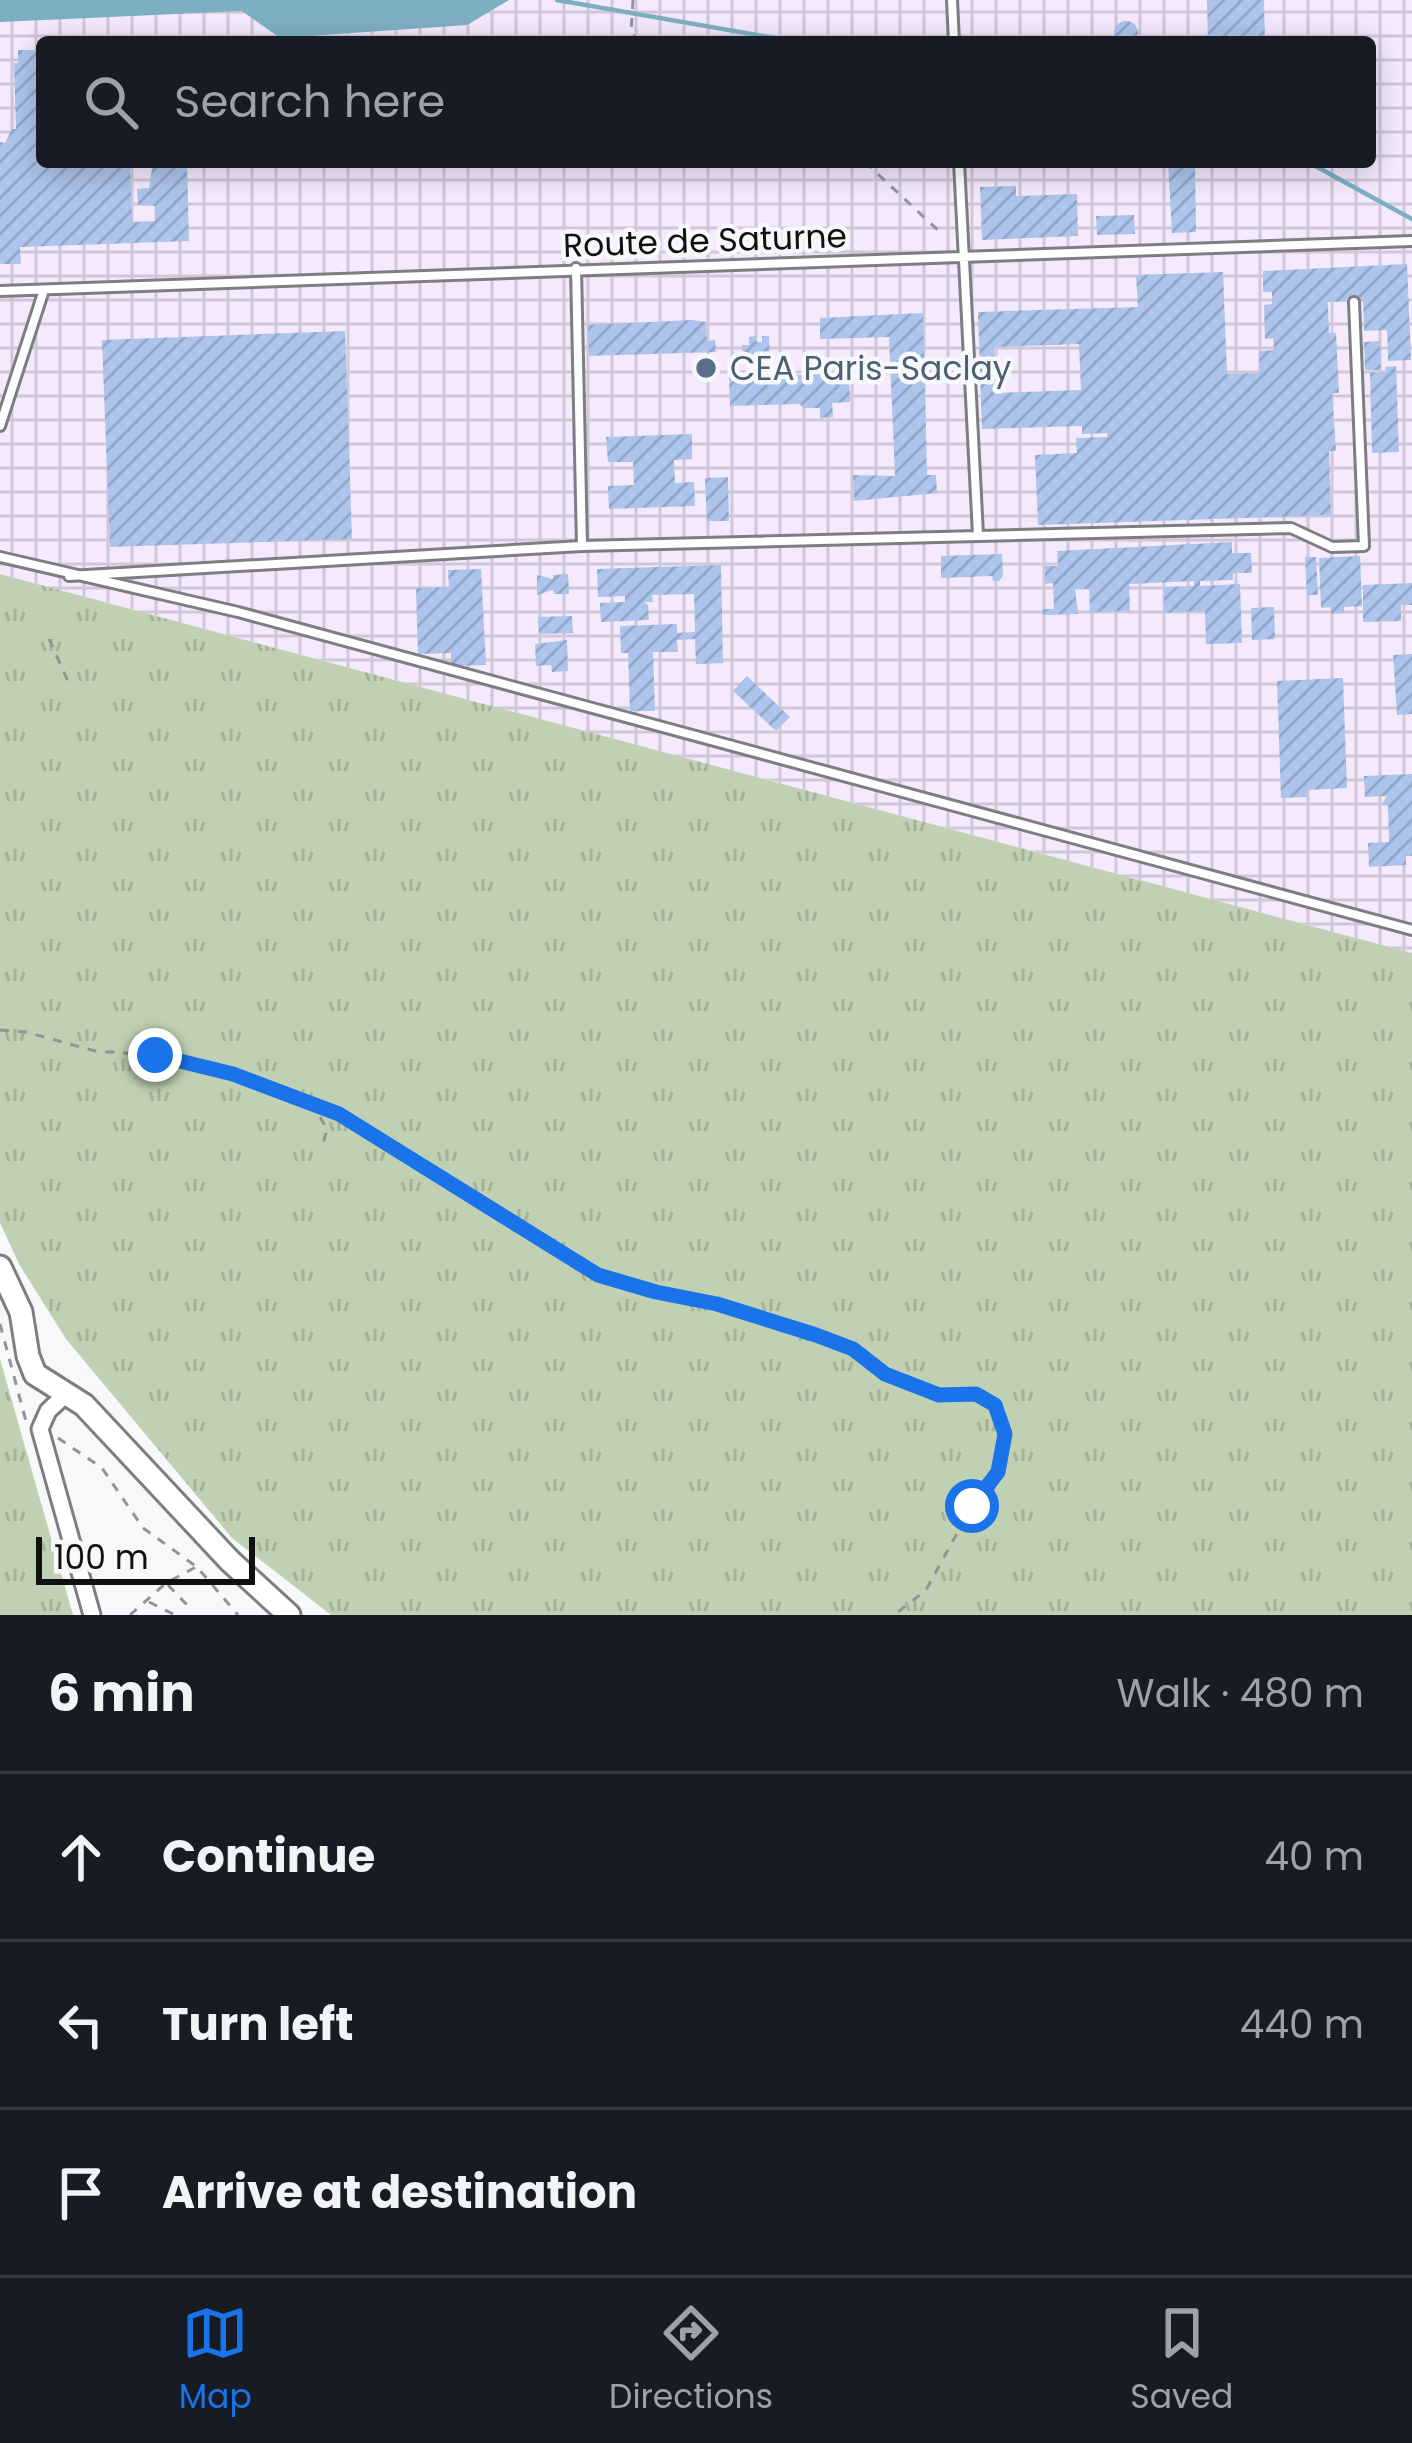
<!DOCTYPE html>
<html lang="en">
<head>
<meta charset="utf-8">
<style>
	body { margin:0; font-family:Poppins,sans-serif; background:#242831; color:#f1f3f6 }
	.scale { position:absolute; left:36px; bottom:30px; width:219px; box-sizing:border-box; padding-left:12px; border:6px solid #0f1011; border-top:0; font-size:33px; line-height:42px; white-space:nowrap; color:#0f1011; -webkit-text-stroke:9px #f6f8fa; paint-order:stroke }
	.stop { position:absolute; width:36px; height:36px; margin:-27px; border:9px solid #1a73e8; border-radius:50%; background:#fff }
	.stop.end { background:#1a73e8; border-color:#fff; box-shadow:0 3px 12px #0008 }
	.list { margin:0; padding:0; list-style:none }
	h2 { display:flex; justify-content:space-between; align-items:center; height:156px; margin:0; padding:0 48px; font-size:51px }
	h2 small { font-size:39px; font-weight:400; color:#9ea1a6 }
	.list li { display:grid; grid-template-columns:78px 1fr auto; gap:36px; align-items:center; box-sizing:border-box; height:168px; padding:0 48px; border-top:3px solid #363941 }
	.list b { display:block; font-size:45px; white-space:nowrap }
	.list em { font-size:39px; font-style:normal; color:#9ea1a6 }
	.icon { flex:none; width:66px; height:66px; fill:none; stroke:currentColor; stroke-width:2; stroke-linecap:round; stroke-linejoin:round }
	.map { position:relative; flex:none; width:1412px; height:1615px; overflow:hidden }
	.search { position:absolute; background:#171b24; box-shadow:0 6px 30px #0003; left:36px; right:36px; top:36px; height:132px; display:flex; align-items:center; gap:30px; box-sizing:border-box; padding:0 42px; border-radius:12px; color:#9ea1a6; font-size:45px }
	.sheet { height:660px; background:#171b24 }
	nav { display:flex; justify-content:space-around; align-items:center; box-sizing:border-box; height:168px; border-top:3px solid #363941; background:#171b24; font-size:33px; color:#9ea1a6 }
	nav a { display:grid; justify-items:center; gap:6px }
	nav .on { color:#1a73e8 }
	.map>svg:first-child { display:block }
	.industrial { fill:url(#industrial-grid); fill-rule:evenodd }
	.grass { fill:url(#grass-tufts) }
	.water { fill:#7dafc3 }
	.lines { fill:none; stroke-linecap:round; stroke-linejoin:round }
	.stream { stroke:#7dafc3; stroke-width:4.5 }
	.building { fill:url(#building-hatch); fill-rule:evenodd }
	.lane-casing { stroke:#7d7e81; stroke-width:14 }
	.street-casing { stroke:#7d7e81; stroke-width:21 }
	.secondary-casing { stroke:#7d7e81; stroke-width:27 }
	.path { stroke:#929495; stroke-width:3; stroke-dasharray:9 9; stroke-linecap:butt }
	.lane { stroke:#fff; stroke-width:8 }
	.street { stroke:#fff; stroke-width:15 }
	.secondary { stroke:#fff; stroke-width:21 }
	.route { stroke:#1a73e8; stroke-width:15 }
	.service-dot { fill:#5c6f8a; stroke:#f6f8fa; stroke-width:4.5 }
	.labels { text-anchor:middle; stroke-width:9; stroke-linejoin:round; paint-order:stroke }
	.street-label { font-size:33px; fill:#0f1011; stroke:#f6f8fa }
	.service-label { font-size:33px; fill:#4e5e75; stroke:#f6f8fa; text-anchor:start }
</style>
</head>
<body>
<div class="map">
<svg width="1412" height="1615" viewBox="0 0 1412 1615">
	<defs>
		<pattern id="industrial-grid" width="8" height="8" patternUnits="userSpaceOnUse" patternTransform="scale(3)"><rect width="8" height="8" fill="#f4e9fd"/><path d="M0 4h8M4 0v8" fill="none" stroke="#d0c7d8"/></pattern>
		<pattern id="grass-tufts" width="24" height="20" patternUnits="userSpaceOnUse" patternTransform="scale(3)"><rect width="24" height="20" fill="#c0d1b3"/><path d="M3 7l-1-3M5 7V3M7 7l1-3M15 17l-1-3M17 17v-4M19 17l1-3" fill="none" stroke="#a4b299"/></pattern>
		<pattern id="building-hatch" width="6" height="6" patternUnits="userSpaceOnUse" patternTransform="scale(3)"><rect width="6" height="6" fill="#adc5ec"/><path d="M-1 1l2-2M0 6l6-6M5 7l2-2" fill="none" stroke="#94a8c9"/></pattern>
	</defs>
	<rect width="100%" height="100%" fill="#f6f8fa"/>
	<!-- industrial -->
	<path class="industrial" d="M0,0H1412V953L0,574ZM42,42H1370V162H42Z"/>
	<!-- grass -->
	<path class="grass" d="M0,574L1412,953V1615H331L232,1538L66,1339L19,1264L0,1223Z
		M0,1359L73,1615H0Z"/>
	<!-- water -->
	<path class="water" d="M0,0H509L467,25L280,38L242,11L0,22Z"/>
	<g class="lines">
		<!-- stream -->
		<path class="stream" d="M557,0L797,42
			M1308,162L1412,219"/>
	</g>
	<!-- building -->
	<path class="building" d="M1207,0H1264L1265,42H1208Z
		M1114 33a12 12 0 1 1 24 0a12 12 0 1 1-24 0Z
		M18,50H42V162H130L132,222L155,221V206L138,205L137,189L149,188L153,162H187L189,241L20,247L21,264H0V142L5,143L12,129H16L14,63H18Z
		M1168,162H1195L1196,232L1172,233Z
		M1016,186V196L1077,194L1078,236L982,240L980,187Z
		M1134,215L1135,234L1097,235L1096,216Z
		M1407,264L1411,360L1388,361L1387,330L1364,331L1363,301L1328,302L1329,333H1336L1339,393H1332L1336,451H1329L1331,515L1038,525L1035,455L1077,453L1076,438L1107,437V433L1082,434V426L982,429L978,312L1138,307L1136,275L1223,272L1227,374L1259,373V351L1274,350L1273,338L1265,339L1264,305L1272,304V292H1263V271ZM1079,344L1081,390L996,393L994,347Z
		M923,313L927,475H936L937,493L854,501L853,475L895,476L889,337L820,339V318Z
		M692,320L706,322L707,341L715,340L716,352L589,356L588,325Z
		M345,331L352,539L110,547L102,340Z
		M756,336V342H762V336H769L770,365H763V357H756L757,366H750L749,358H743L742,345H749V337Z
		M1380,341L1381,370H1365L1364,342Z
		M1396,366L1399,452L1372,453L1370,373L1386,372L1385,367Z
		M849,373L850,402L832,403L833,417L820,418V408H803L800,404L730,406L729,377Z
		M692,434V459L674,460L675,483L694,482L695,506L609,509L608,486L634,485L633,462H608L606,437Z
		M728,477L729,521H707L705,478Z
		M1232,542V553H1251L1252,573H1233V580L1200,581V586L1240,584L1242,643L1206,644L1205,611L1164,613V587L1194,586V581L1129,584L1130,611L1090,612L1089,589H1075L1078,614L1043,615L1042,609H1054L1053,583L1045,584V566H1058L1057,551Z
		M1002,554L1003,576L999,581H993L992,576L941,578V556Z
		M1360,556L1362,606L1344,607V613L1331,614V607L1321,608L1319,558Z
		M1305,557H1316L1318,595H1307Z
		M721,565L723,663L696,664L695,639L677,640L678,652H653L655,711H630L628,653H621L620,626L677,624V633L695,632L694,594L652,595L653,602H644L648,605L649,620L601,622L600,603L625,602V596L598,597L597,569Z
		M481,569L486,665L451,666V653L418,654L416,588L449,587L448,570Z
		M568,574L569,594H554L553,590L537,595V575L553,579V575Z
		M1412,583V605H1401V621L1363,622V585Z
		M1274,607L1275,639L1252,640L1251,608Z
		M572,616L573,633L539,634L538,617Z
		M567,640L568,671L552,672L551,665L536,666L535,644Z
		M1412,654V714L1397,715L1393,655Z
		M747,676L790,717L776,731L733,691Z
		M1343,678L1347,788L1307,790V797L1281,798L1277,681Z
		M1412,774V856H1406V865L1369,867L1368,843L1389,842L1388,805H1381L1387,796L1365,797L1364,776Z"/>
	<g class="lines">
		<!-- lane casing -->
		<g class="lane-casing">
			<path id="lane" d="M952,0L954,42
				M959,162L978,535
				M576,268L582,546
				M0,291L1412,241
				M0,426L44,290
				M0,557L238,612L1412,930
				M69,576L582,546L1291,528L1332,547L1364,546L1354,302"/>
		</g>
		<!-- street casing -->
		<g class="street-casing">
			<path id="street" d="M66,1394L48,1411L40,1429L92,1615"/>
		</g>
		<!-- secondary casing -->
		<g class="secondary-casing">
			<path id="secondary" d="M0,1267L21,1312L28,1356L35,1374L84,1405L230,1561L289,1615"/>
		</g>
		<!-- path -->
		<path class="path" d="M633,0L631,33L640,42
			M865,162L941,233
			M49,639L71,688
			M0,1030L26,1032L95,1051L155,1055L234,1074L339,1113L599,1275L656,1292L717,1304L816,1335L853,1349L885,1374L939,1395L976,1394L995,1405L1005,1434L998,1472L972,1506L926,1590L894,1615
			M320,1117L327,1129L323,1144
			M0,1324L27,1425
			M58,1438L102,1468L143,1528L197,1567L238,1615
			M168,1585L188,1606
			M149,1602L175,1615
			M130,1615L166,1583L196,1567"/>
		<!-- lane -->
		<use href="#lane" class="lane"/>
		<!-- street -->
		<use href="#street" class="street"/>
		<!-- secondary -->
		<use href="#secondary" class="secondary"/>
	</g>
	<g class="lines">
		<!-- route -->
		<path class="route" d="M155,1055L233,1074L339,1114L598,1275L656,1292L717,1304L816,1335L853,1349L885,1374L939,1395L976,1394L995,1405L1005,1434L998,1472L972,1506"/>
	</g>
	<!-- markers -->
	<circle class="service-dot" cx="706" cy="368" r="12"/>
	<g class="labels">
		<!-- street labels -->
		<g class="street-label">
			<text transform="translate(705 240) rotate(-2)" y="12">Route de Saturne</text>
		</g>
		<!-- service labels -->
		<g class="service-label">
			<text x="730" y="380">CEA Paris-Saclay</text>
		</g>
	</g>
</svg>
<div class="scale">100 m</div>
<div class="stop" style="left:972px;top:1506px"></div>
<div class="stop end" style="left:155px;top:1055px"></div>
<div class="search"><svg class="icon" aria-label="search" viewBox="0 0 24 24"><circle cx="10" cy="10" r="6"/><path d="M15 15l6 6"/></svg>Search here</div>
</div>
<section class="sheet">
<h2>6 min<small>Walk · 480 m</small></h2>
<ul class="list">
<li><svg class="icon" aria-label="ahead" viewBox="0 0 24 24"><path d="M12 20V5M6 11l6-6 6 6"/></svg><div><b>Continue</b></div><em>40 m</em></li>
<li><svg class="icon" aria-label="left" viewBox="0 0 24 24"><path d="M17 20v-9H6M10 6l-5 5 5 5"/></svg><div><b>Turn left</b></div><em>440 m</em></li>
<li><svg class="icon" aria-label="arrive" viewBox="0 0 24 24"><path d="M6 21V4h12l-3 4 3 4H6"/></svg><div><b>Arrive at destination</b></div></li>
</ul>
</section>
<nav>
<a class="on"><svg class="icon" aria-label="map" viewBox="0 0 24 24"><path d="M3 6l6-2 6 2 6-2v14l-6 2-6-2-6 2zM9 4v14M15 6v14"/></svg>Map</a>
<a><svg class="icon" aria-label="directions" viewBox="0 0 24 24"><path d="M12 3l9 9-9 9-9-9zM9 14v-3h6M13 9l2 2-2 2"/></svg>Directions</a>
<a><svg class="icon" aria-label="saved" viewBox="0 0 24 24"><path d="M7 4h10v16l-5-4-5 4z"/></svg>Saved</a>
</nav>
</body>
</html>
